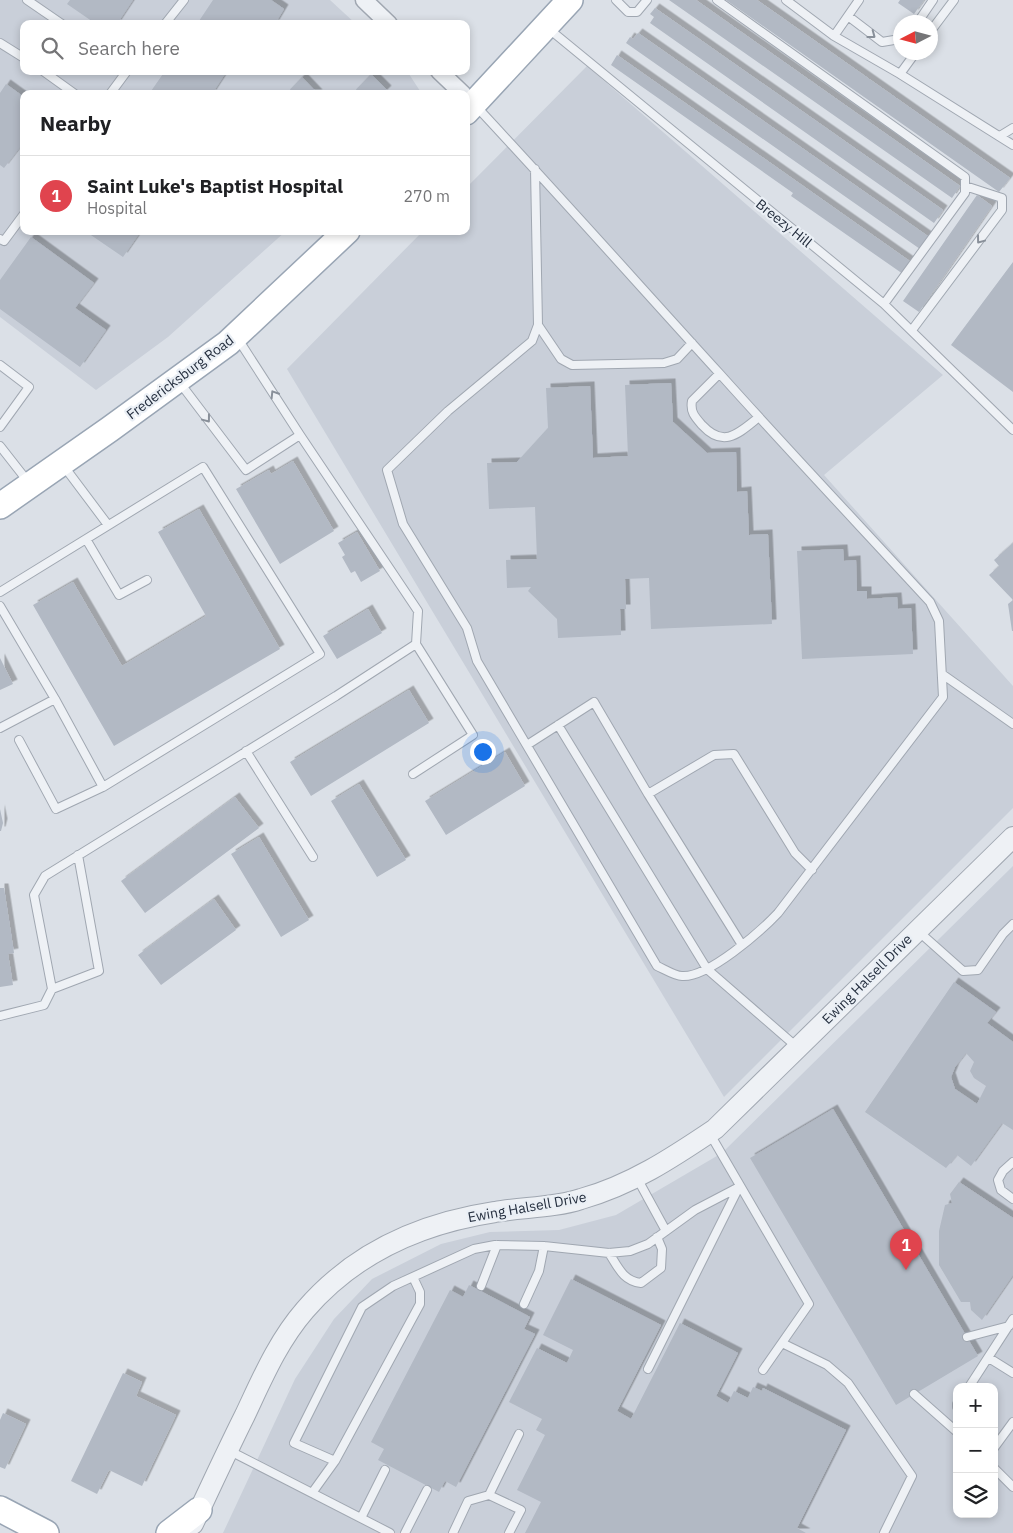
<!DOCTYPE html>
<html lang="en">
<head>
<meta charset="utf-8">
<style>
	body { margin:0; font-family:"IBM Plex Sans",sans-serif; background:#f2f2f2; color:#202124 }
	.controls { position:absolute; right:15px; bottom:15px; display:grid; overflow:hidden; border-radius:10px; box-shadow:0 2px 8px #0003 }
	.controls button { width:45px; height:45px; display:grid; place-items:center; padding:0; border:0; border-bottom:1px solid #e0e0e0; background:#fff; color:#202124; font:25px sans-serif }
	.compass { position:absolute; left:893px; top:15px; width:45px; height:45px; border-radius:50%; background:#fff; box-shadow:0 2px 8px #0003; rotate:264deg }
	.you { position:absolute; left:482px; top:751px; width:18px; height:18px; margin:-12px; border:4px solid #fff; border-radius:50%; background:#1a73e8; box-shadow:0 0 0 8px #1a73e833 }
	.badge { display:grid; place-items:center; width:32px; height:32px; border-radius:50%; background:#b45309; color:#fff; font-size:16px; font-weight:700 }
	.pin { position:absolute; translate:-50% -41px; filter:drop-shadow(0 1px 2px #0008) }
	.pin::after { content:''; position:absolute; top:26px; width:18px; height:15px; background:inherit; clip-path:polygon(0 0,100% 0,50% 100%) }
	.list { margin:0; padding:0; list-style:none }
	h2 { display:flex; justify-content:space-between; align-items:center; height:65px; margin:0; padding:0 20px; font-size:21px }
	h2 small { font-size:16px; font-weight:400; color:#757577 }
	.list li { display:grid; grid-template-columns:32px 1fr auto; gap:15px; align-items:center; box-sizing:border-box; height:80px; padding:0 20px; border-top:1px solid #e0e0e0 }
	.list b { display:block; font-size:19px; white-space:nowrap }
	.list p { margin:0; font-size:16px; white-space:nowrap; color:#757577 }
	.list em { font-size:16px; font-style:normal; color:#757577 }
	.icon { flex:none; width:28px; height:28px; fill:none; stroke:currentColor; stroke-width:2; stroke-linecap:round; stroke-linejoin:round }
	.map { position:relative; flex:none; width:1013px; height:1533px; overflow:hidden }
	.search { position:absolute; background:#fff; box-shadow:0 2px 8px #0003; left:20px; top:20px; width:450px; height:55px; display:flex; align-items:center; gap:12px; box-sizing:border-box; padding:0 18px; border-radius:10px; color:#757577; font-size:19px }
	.panel { position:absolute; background:#fff; box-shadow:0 2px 8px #0003; left:20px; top:90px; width:450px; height:145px; border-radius:10px }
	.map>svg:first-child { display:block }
	.built { fill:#c9cfd9; fill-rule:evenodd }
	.building { fill:#b2b9c4; fill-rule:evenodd; filter:url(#shadow) }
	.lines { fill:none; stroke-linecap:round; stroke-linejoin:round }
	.service-casing { stroke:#a0a7b1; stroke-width:10 }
	.minor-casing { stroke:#a0a7b1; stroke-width:19 }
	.tertiary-casing { stroke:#a0a7b1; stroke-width:22 }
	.primary-casing { stroke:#99a5b4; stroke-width:28 }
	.service { stroke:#eef1f5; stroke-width:8 }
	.minor { stroke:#eef1f5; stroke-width:16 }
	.tertiary { stroke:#eef1f5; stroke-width:20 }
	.primary { stroke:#fff; stroke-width:25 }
	.oneway { stroke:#89909a }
	.labels { text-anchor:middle; stroke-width:4.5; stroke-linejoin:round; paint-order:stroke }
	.street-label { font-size:14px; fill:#242e3e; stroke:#eaeff5 }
</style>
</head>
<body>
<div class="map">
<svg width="1013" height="1533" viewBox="0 0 1013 1533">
	<defs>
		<filter id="shadow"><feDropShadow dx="4.5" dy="-4.5" stdDeviation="0" flood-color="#0004"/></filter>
	</defs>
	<rect width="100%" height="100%" fill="#dbe0e7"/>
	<!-- built -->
	<path class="built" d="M0,0H330L356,24H24V71H407L422,94H24V231H286L168,337L96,390L0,317Z
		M587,66L943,375L824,475L1013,686V808L724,1097L287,369L423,231H466V188Z
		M1013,866V1533H223L295,1379L334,1319L372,1279L441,1244L490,1232L559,1230L616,1215L722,1153ZM957,1387H994V1514H957Z"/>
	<!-- building -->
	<path class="building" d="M70,0H133L117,24H96L67,4Z
		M213,0H271L284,9L275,24H197Z
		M669,0H696L960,186L952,198Z
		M726,0H757L1010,178L999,192Z
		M900,0H924L914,14L898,3Z
		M655,8L943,210L934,223L650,23L654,17L650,14Z
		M638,33L929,237L920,249L626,43L630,37L633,39Z
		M617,55L911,262L903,274L791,196L793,193L611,65Z
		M165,71H227L212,94H149Z
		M371,74L387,90L383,94H352Z
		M302,77L318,94H286Z
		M6,84L24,97V142L4,168L0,165V93Z
		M977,195L992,206L919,312L903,301Z
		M85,231H141L123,257Z
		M31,237L94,283L75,308L106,330L80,367L0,309V280Z
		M1013,262V392L951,345Z
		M671,383L673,422L707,453L736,452L737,492L747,491L749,535L768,534L772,624L651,629L649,578L625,579L626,609H620L621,635L558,638L557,619L528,591L531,587L507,588L506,560L537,559L535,507L489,509L487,463L517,462L548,428L546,388L590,386L593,458L628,456L625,385Z
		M293,461L334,531L280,564L236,489L269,470L271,474Z
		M199,509L280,649L114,746L33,605L73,582L122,666L206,616L158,532Z
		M357,532L380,571L361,582L355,571L351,573L342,557L345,555L338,543Z
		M1013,543V631H1012L1008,604L1013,600L989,575L999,566L994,560Z
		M843,549L844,561L856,560L857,591H867V599L897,597L898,609L911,608L913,654L802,659L797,551Z
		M368,609L382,633L337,659L323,636Z
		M0,658L13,684L0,690Z
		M409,690L429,723L311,796L290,762Z
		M505,752L525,786L446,835L425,801Z
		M359,784L406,860L377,877L331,801Z
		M235,797L259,828L145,913L121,881Z
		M0,809L3,823L1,831H0Z
		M259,837L309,920L281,937L231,854Z
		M0,888H4L14,953L8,954L13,985L0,987Z
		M214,899L236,930L161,985L138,955Z
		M954,982L996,1012L987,1023L1013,1042V1130L1002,1123L971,1166L957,1155L946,1168L865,1112ZM966,1053L974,1062L970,1071L974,1078L986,1086L977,1104L955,1089L951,1077L955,1067Z
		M833,1109L978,1356L896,1405L750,1158Z
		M959,1182L1013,1218V1275L982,1320L971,1310L970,1302H961L939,1265V1231L945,1205L952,1203L950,1194Z
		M571,1279L661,1325L617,1411L631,1419L680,1323L738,1353L716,1396L728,1403L734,1391L748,1398L753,1387L762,1391L763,1388L846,1430L797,1528L806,1533H525L541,1502L517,1490L545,1435L536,1430L542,1419L509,1402L537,1348L567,1363L573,1350L543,1335Z
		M469,1285L530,1317L524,1329L535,1334L456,1487L445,1481L439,1492L378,1460L384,1449L371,1442L450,1290L463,1297Z
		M123,1373L142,1382L136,1396L176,1415L142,1486L109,1470L97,1494L71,1481Z
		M3,1413L26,1424L5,1469L0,1467V1420Z"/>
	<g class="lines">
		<!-- service casing -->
		<g class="service-casing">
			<path id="service" d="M27,0L62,24
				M616,0L628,12H637L647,0
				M717,0L965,177V193L884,304
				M786,0L834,36L900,74
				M848,16L882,42L900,39
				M918,22L933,0
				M165,24L184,0
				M549,29L884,304L1013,430
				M930,32L954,0
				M834,36L859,0
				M0,43L24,58
				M916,52L900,74L1013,145
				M43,71L75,94
				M110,94L127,71
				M475,105C558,194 638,284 720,374C789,451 860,526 930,602L939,621L943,697L778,913C761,931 708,978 682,976C675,976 664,969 657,966L477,661L467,628L403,524L387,470L448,411L532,341L538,325L535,169
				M1000,136L1013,128
				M0,239L4,241L24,214
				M538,325L561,359L572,365L664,363L677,359L692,343
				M912,330L1002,210V198L965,186
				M0,365L29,387L0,427
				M719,374L692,401C690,412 695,417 702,425C724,449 739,433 759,417
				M180,383L246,470L300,435
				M0,446L29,483
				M63,465L108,525
				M86,539L119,595L147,580
				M0,592L203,467L320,654L103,787L55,699
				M0,606L55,699L0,728
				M942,674L1013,724
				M558,725L707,969L798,1048
				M19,740L56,809L103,787
				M527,745L594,702L648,794
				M246,751L313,857
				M413,774L473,735L416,644
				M918,931L963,971L978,970L1003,934L1013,924
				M742,945L648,794L714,755L734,754L795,853L812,870
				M52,989L99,971L78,855
				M0,1016L44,1005L52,989L34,895L45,876L336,696L416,644L418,611L300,435L238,339
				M710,1134L809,1304L763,1370
				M1013,1162L1003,1171L998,1180L1001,1190L1013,1199
				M637,1178L666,1231
				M609,1253C618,1267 623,1281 641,1283L661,1268L662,1249L657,1237
				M481,1286L497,1245
				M524,1304L539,1271L544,1246
				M967,1337L1009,1326
				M782,1343L827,1365L848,1383L912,1476L884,1533
				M989,1358L1013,1373
				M648,1369L739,1187
				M969,1387L1013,1319
				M914,1394L957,1432
				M957,1404V1407
				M994,1448L1013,1422
				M228,1450L390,1533
				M335,1461L420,1304V1292L413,1277
				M994,1468L1013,1487
				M312,1493L335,1461L294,1443L362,1307L393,1286L474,1249L495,1245L544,1246L609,1253L630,1251L648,1244L695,1210L739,1187
				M489,1495L519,1434
				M361,1518L385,1470
				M405,1533L427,1490
				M453,1533L468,1501L489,1495L521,1510L509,1533"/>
		</g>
		<!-- minor casing -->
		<g class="minor-casing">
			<path id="minor" d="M364,0L389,24
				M439,71L463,94"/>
		</g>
		<!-- tertiary casing -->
		<g class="tertiary-casing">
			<path id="tertiary" d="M193,1524C210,1488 227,1451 245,1415C262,1379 278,1341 305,1310C354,1253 422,1223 495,1212C523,1207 554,1208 581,1199C631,1185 672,1158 715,1129L1013,837"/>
		</g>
		<!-- primary casing -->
		<g class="primary-casing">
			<path id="primary" d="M466,112L570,0
				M0,506L110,429L228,343L347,231
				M0,1509L46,1533
				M169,1533L199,1510"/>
		</g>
		<!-- service -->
		<use href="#service" class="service"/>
		<!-- minor -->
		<use href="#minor" class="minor"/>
		<!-- tertiary -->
		<use href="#tertiary" class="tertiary"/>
		<!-- primary -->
		<use href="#primary" class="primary"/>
	</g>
	<!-- one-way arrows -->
	<defs><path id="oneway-chevron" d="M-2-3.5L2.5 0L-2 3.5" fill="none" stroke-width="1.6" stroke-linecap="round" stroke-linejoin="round" transform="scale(1.25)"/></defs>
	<g class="oneway">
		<use href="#oneway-chevron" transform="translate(872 35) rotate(37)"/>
		<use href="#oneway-chevron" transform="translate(980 240) rotate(127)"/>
		<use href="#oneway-chevron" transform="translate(274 394) rotate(-122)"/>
		<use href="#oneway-chevron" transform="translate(207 419) rotate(53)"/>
	</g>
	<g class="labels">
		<!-- street labels -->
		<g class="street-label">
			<text transform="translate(784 223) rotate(39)" y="5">Breezy Hill</text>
			<text transform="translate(180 377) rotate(-37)" y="5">Fredericksburg Road</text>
			<text transform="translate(867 979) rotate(-45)" y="5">Ewing Halsell Drive</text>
			<text transform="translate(527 1207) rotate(-10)" y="5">Ewing Halsell Drive</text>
		</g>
	</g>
</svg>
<div class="controls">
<button>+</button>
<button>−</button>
<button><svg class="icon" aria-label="layers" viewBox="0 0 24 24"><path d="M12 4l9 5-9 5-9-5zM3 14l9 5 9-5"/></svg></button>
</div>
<svg class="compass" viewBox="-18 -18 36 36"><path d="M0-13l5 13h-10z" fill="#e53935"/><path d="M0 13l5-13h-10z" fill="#757577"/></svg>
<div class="you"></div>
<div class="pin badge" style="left:906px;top:1270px;background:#e0444e">1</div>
<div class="search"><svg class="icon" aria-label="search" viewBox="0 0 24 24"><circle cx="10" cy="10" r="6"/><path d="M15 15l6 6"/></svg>Search here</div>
<section class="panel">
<h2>Nearby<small></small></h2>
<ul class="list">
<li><span class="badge" style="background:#e0444e">1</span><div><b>Saint Luke's Baptist Hospital</b><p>Hospital</p></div><em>270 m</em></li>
</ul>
</section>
</div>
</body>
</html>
